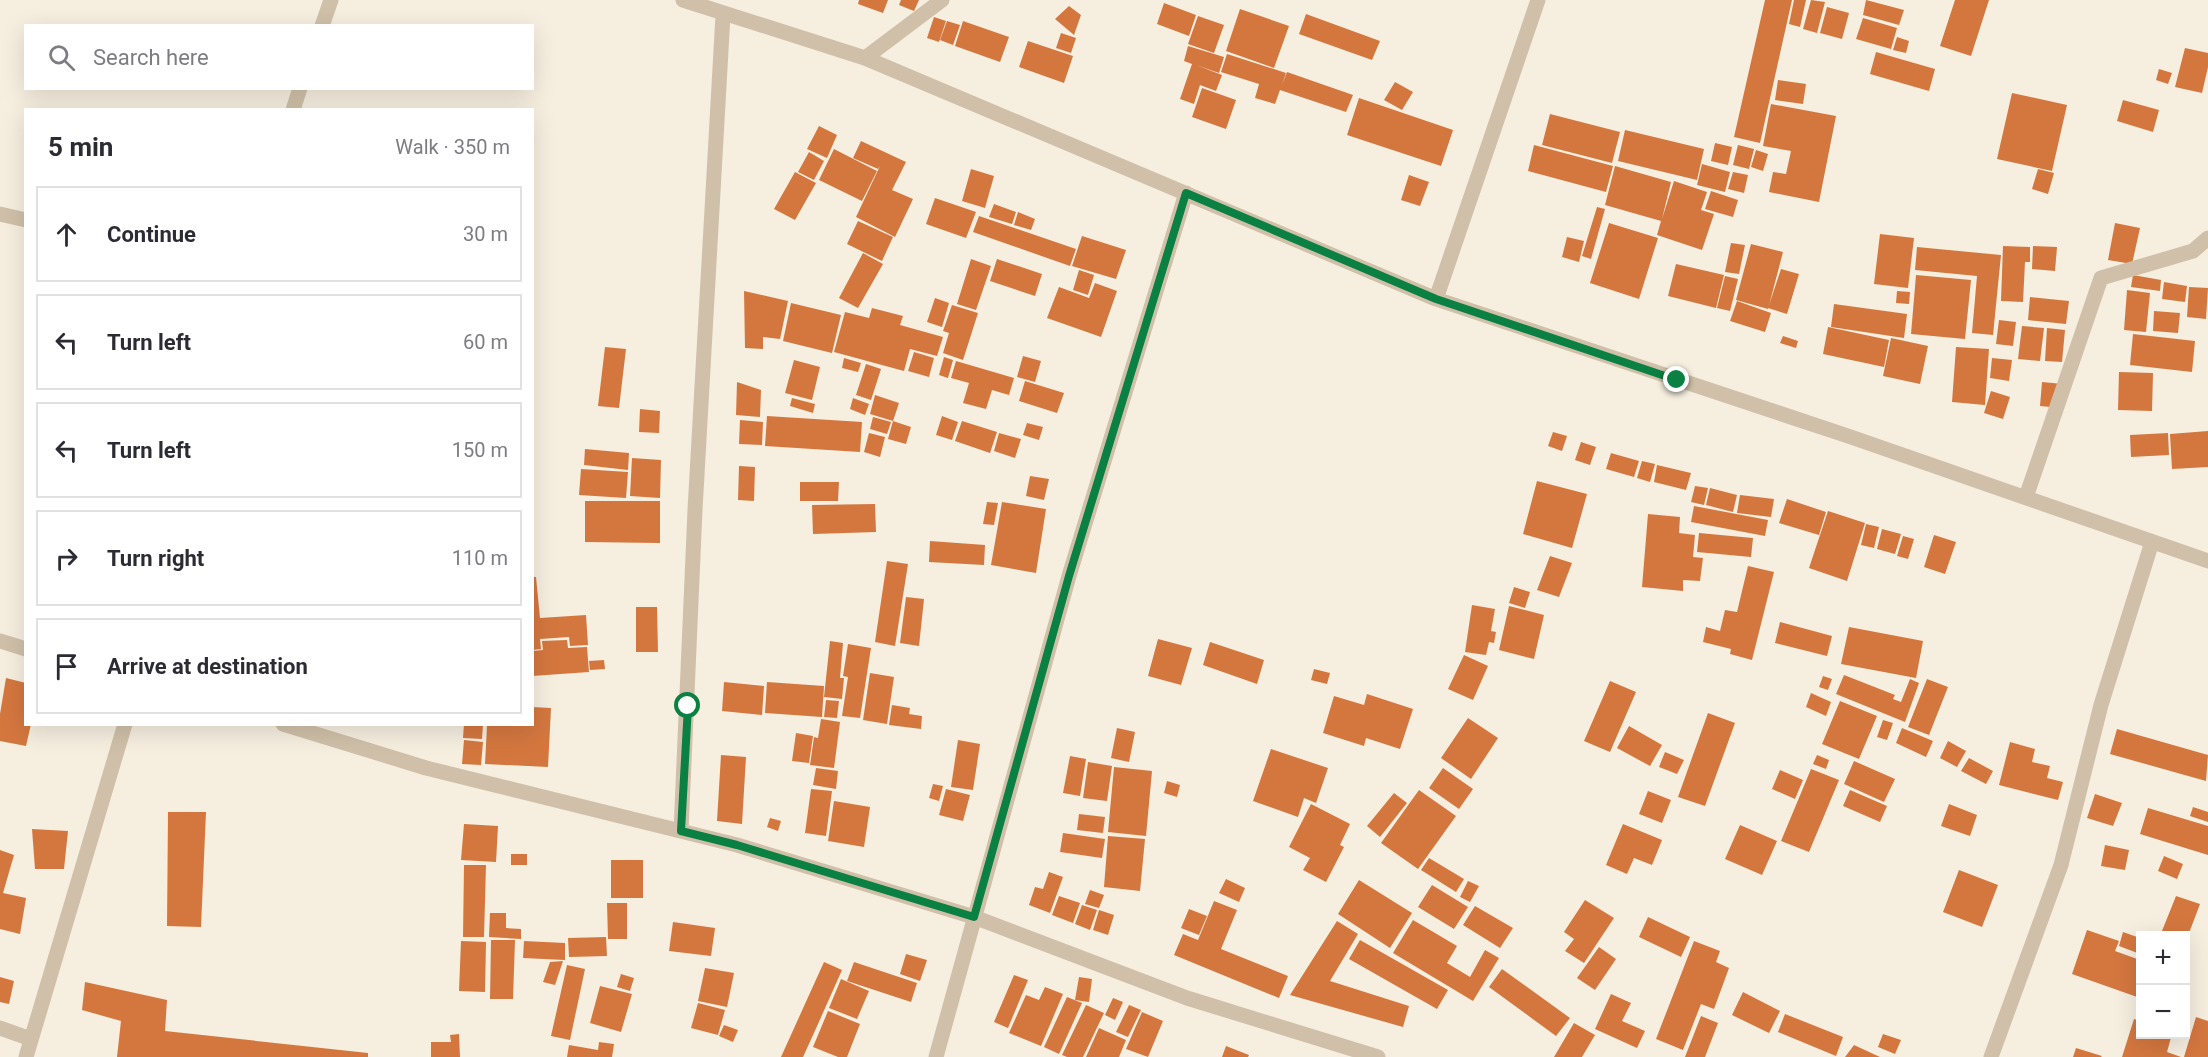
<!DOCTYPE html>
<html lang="en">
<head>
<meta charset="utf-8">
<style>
	body { margin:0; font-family:Roboto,sans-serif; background:#f2f2f3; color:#2b2b33 }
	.controls { position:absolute; right:18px; bottom:18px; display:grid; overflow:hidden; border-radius:0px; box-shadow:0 6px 24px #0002 }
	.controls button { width:54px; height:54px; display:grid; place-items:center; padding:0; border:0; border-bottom:2px solid #e1e1e2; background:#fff; color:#2b2b33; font:30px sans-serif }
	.stop { position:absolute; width:18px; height:18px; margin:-14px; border:4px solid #0b8043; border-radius:50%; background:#fff }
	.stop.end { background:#0b8043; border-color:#fff; box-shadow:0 2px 6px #0008 }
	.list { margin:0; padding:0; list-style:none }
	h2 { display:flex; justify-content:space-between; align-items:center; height:78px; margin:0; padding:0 24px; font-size:26px }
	h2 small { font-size:20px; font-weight:400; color:#7c7c81 }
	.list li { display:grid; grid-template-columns:39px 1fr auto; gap:18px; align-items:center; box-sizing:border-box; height:96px; margin:0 12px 12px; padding:0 12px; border:2px solid #e1e1e2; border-radius:0px }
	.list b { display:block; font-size:22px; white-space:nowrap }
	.list em { font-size:20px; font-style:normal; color:#7c7c81 }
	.icon { flex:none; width:33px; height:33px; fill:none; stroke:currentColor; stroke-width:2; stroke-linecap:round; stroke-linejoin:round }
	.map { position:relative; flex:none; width:2208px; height:1057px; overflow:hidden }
	.search { position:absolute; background:#fff; box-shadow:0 6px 24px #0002; left:24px; top:24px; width:510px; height:66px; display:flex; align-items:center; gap:15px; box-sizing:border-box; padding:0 21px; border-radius:0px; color:#7c7c81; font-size:22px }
	.panel { position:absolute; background:#fff; box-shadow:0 6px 24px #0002; left:24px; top:108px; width:510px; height:618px; border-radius:0px }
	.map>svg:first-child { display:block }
	.building { fill:#d4773f }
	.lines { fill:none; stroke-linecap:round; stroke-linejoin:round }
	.minor { stroke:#d0c0a9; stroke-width:15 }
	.route { stroke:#0b8043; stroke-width:8 }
</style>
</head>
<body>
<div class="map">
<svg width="2208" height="1057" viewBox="0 0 2208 1057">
	<rect width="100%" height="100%" fill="#f6eedf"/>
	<!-- building -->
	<path class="building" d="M859,0H888L883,13L858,4Z
		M901,0H919L914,11L899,5Z
		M1765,0H1792L1760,143L1734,137Z
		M1794,0H1806L1800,27L1789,24Z
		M1811,0L1825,2L1817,33L1803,29Z
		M1866,0L1904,10L1899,25L1863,15Z
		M1955,0H1989L1971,56L1940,46Z
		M1164,3L1196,15L1189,36L1157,24Z
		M1069,6L1081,15L1074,35L1055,19Z
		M1827,7L1849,13L1842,39L1820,33Z
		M1240,9L1289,26L1274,68L1226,51Z
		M1306,14L1380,41L1372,60L1299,34Z
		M1198,16L1224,25L1214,53L1188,44Z
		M934,17L946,21L939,42L927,38Z
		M1863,18L1897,28L1891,49L1856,39Z
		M947,21L960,25L953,45L940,40Z
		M963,21L1009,37L1000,62L955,46Z
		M1061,33L1076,38L1071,53L1056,48Z
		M1897,37L1909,41L1906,53L1893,50Z
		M1028,41L1073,56L1064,83L1019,67Z
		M1188,46L1224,57L1219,73L1196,65L1222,75L1216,91L1200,85L1194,104L1180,99L1192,64L1184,61Z
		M2185,48L2208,53V67L2202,93L2175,87Z
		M1876,52L1935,69L1929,91L1870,74Z
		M1227,54L1286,73L1282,85L1287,72L1353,95L1346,112L1280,90L1275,104L1255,98L1259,84L1221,72Z
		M2159,69L2172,73L2168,84L2156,80Z
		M1778,80L1806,84L1803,104L1775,100Z
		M1395,82L1413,92L1402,110L1384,100Z
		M1202,88L1236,100L1226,129L1192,117Z
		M2012,93L2067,105L2052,171L1997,159Z
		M1359,98L1453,130L1441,166L1347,135Z
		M2123,100L2159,110L2153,132L2117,121Z
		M1771,104L1836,116L1819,202L1769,192L1773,172L1786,174L1791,151L1763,146Z
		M1550,114L1620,132L1612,163L1542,145Z
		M819,126L837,135L827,158L807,149Z
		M1625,130L1704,149L1697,180L1618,161Z
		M861,141L906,162L892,190L913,199L895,237L856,217L880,166L878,169L853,158Z
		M1715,143L1732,147L1728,165L1711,161Z
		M1534,145L1613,166L1606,192L1528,171Z
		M1738,145L1754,149L1749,169L1733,165Z
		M834,149L877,171L862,201L819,180Z
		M1756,150L1768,154L1763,171L1751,167Z
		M809,152L824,161L814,180L798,172Z
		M1702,164L1730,172L1725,192L1697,185Z
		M1615,166L1671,182L1662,219L1674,181L1707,192L1701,210L1714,214L1702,250L1657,235L1661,221L1605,205Z
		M971,169L994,176L985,208L962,201Z
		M2038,169L2054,173L2048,194L2032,189Z
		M795,172L816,183L795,220L774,209Z
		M1733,172L1748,175L1744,193L1728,189Z
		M1409,175L1429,182L1420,206L1401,200Z
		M1711,191L1738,200L1733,217L1705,209Z
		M935,198L976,212L966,238L926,224Z
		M994,204L1016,212L1012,224L989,217Z
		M1597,207L1605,209L1591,259L1582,256Z
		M1018,212L1035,219L1031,230L1014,225Z
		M979,216L1076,249L1070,266L973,232Z
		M858,221L893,237L882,261L847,244Z
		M1609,223L1658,238L1639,299L1590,283Z
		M2115,223L2140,228L2132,264L2108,260Z
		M1880,234L1914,238L1908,288L1874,284Z
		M1082,236L1126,250L1116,279L1072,266Z
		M1567,237L1584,241L1579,262L1562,257Z
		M1731,243L1745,245L1739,274L1725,272Z
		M1751,244L1783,252L1768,309L1736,300Z
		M2003,246L2030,247V262H2025L2023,302L2001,301Z
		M2033,246L2057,247L2055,271L2032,269Z
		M1917,247L2001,255L1993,335L1972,333L1977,276L1915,270Z
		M863,253L883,264L858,308L839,298Z
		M971,259L991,266L976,310L957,304Z
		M997,259L1042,274L1035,296L990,281Z
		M1676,264L1724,275L1716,308L1668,296Z
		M1781,269L1799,274L1787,314L1768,308Z
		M1079,270L1094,275L1088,295L1073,290Z
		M1916,275L1971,280L1965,339L1911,334Z
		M2133,275L2161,280L2160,291L2131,287Z
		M1725,276L1738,279L1730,311L1717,308Z
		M2164,282L2187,286L2185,302L2162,299Z
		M1095,283L1117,291L1101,337L1047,318L1059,287L1089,298Z
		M2189,287L2208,288L2206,319L2187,317Z
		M2127,290L2150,293L2146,332L2124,330Z
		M744,291L788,301L780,339L763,337V349L745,348Z
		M1897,291L1910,292L1909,304L1896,303Z
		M2030,297L2069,301L2066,324L2028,320Z
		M935,298L949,303L942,327L927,322Z
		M1737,301L1771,313L1765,332L1730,321Z
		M791,303L841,315L832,353L783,341Z
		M1834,304L1907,314L1904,338L1831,327Z
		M952,305L978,313L963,360L943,353L949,333L943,331Z
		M872,308L903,316L900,325L943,337L937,356L910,349L904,371L834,352L845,312L869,318Z
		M2154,311L2180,313L2178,333L2153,331Z
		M1999,320L2016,322L2013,346L1996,344Z
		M2022,326L2044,328L2040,361L2018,359Z
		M1828,327L1889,340L1884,367L1823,354Z
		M2047,328L2065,330L2062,362L2045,361Z
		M2133,334L2195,341L2192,372L2130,365Z
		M1783,336L1798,341L1796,348L1780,343Z
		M1891,338L1928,346L1920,384L1883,376Z
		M605,347L626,349L619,408L598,406Z
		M1956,347L1989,349L1985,405L1952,402Z
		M914,352L934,358L929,377L908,371Z
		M1023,356L1041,361L1035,382L1017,377Z
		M944,357L953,360L948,378L939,375Z
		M844,358L861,363L858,372L842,368Z
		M1992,358L2012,360L2009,381L1990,378Z
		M794,360L820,367L812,400L785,393Z
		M956,361L1014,378L1009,395L992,390L986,409L963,403L969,383L951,378Z
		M866,364L881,369L871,400L856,395Z
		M2119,372L2153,373L2152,411L2118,410Z
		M1025,381L1064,393L1057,413L1019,401Z
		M737,382L761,390L760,417L736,415Z
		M2042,382L2063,384L2061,408L2040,406Z
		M1991,391L2010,397L2003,419L1984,413Z
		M875,395L899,403L893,421L870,414Z
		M792,398L815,404L813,413L790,406Z
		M853,398L869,404L865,415L850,409Z
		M640,409L660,411L659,433L639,432Z
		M767,416L862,422L860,452L765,446Z
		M942,416L958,422L952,440L936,435Z
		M873,417L891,422L887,434L870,429Z
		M740,420L763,422L762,445L739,444Z
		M893,421L911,427L906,444L888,439Z
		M962,421L997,432L990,453L955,441Z
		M1027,423L1043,427L1039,440L1023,435Z
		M2208,431V467L2172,469L2170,434Z
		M1553,432L1567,436L1562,451L1548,446Z
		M869,433L885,437L880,457L864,452Z
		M999,433L1021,439L1015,458L994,451Z
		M2168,433L2169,455L2131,457L2130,435Z
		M1581,442L1596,447L1590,465L1575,460Z
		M585,449L629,453L628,470L584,465Z
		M1611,453L1639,461L1634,477L1606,469Z
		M632,458L661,460L660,498L630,496Z
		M1642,461L1655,464L1650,482L1637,478Z
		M1657,465L1691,473L1686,490L1654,482Z
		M739,466L755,467L754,501L738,500Z
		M581,469L628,472L626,498L579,495Z
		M1030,476L1049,479L1044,500L1026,496Z
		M1537,481L1587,494L1572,548L1523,534Z
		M800,482H839L838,501H800Z
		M1695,486L1708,488L1704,505L1691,502Z
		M1710,488L1737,495L1733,512L1706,505Z
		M1740,495L1774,499L1771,517L1737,513Z
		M1787,499L1826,512L1819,535L1779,523Z
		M585,501H660V543L585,542Z
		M987,502L998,503L994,525L983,524Z
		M1002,502L1046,509L1036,573L991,565Z
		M875,504L876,532L813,534L812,505Z
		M1694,506L1768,520L1765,536L1691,522Z
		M1828,511L1865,523L1847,581L1809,568Z
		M1648,514L1680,517L1679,533L1695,535L1693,557L1703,558L1700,581L1683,580V591L1642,587Z
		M1866,524L1879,527L1874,548L1861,545Z
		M1882,529L1901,534L1895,554L1877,549Z
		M1699,533L1753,538L1751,557L1697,552Z
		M1934,535L1956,542L1945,574L1924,567Z
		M1903,536L1914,539L1908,559L1897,556Z
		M930,541L985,545L984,565L929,562Z
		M1550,556L1572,563L1559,597L1537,590Z
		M887,561L908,564L895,646L875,642Z
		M1748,566L1774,572L1752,660L1730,654L1731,649L1703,642L1706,627L1720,631L1725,610L1737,612Z
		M532,577H536L540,618L586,615L588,645L570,646L569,637L540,639L541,649L532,650Z
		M1514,587L1530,592L1525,608L1509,603Z
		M906,597L924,599L919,646L900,643Z
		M1472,605L1495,609L1491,631L1496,632L1494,643L1489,642L1486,655L1465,652Z
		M1509,606L1544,615L1534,659L1499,650Z
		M636,607H657L658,652H636Z
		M1780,622L1832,636L1827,656L1775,643Z
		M1849,627L1923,641L1916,678L1841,664Z
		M1158,639L1192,648L1181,685L1148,676Z
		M567,640L568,648L587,647L589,672L532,676V651L543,650L542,641Z
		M830,641L843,643L840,678H844L842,699L824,697Z
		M1210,642L1264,660L1257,684L1203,665Z
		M848,644L871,648L860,718L842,716L848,677L843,676Z
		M1464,655L1488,666L1473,700L1448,689Z
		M604,660L605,669L590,670L589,661Z
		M1314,669L1330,673L1327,684L1311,680Z
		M870,673L894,677L887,724L863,720Z
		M1844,675L1895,695L1893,699L1901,702L1910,679L1919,683L1905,722L1836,694Z
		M1823,676L1832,679L1828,690L1819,687Z
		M6,678L26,683V724H31L26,746L0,741V714Z
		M1927,679L1948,687L1929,735L1908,727Z
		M1610,681L1636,692L1610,752L1584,741Z
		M724,682L764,686L762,715L722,711Z
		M767,682L824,686L822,717L765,713Z
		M1811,693L1831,702L1826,716L1806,707Z
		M1367,694L1413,709L1400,749L1366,738L1364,746L1323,733L1334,696L1364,705Z
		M826,700L839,701L837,718L824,717Z
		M1840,701L1877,716L1859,759L1822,744Z
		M892,705L910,708L909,714L922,716L921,729L889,725Z
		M532,707L551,708L548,767L485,764L487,726L532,724Z
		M1708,713L1735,723L1705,806L1678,797Z
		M1468,718L1498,738L1471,779L1441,758Z
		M821,719L840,722L834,768L810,765L814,737L818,738Z
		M1883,720L1893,723L1887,740L1877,737Z
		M464,724H483L482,739L463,738Z
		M1629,726L1662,745L1650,766L1617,748Z
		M1117,728L1135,732L1129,762L1111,758Z
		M1902,728L1933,741L1926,757L1896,743Z
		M2117,729L2208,755L2206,781L2110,754Z
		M796,733L813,736L809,763L792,761Z
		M464,740L483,742L481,765L462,764Z
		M958,740L980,744L973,790L951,787Z
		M1948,741L1966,751L1957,767L1940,758Z
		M2010,742L2035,749L2032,762L2050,766L2047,778L2063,782L2058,800L1999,785Z
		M1271,749L1328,768L1316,803L1304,798L1298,817L1253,801Z
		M1665,752L1684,760L1677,774L1659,767Z
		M721,755L746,757L742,824L717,821Z
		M1817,755L1829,760L1826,769L1813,764Z
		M1070,756L1086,759L1080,796L1063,793Z
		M1969,758L1993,771L1986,784L1961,771Z
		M1854,761L1895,779L1884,802L1844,784Z
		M1088,762L1112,766L1107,801L1083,798Z
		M1114,767L1152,771L1146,836L1108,832Z
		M816,768L838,771L836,789L813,785Z
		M1443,768L1473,789L1459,809L1429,788Z
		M1811,769L1839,780L1809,852L1781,841Z
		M1780,770L1803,780L1795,799L1772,789Z
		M1167,781L1180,785L1177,797L1164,793Z
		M933,784L943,786L939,801L929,798Z
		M811,789L832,791L826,836L805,833Z
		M946,789L970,795L963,821L939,815Z
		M1419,790L1456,816L1418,869L1381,843Z
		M1850,790L1887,806L1880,822L1843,806Z
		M1648,791L1671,800L1662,823L1639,814Z
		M1394,793L1407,803L1380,837L1367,826Z
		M2095,794L2122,803L2113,826L2087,818Z
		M834,801L870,807L864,847L828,841Z
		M1311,804L1350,824L1340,845L1344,847L1326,882L1303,870L1310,858L1289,847Z
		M1949,804L1977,815L1970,836L1941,826Z
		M2193,807L2208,812V822L2190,816Z
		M2148,808L2208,826V855L2140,834Z
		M168,812H206L201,927L167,926Z
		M1079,814L1105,817L1103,833L1077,830Z
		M770,818L781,821L778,831L767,827Z
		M464,824L498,826L496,862L461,860Z
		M1623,824L1662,840L1652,865L1634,858L1627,874L1606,865Z
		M1740,825L1777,841L1762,875L1725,859Z
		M32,829L68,831L64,869H35Z
		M1063,833L1105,839L1102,858L1060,852Z
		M1108,836L1145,839L1140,891L1104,887Z
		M2105,845L2129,850L2125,870L2101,866Z
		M0,850L14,855L3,893L26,898L20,934L0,929Z
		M511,854H527V865H511Z
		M2164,856L2183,864L2177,879L2158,871Z
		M1429,858L1464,879L1456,892L1421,870Z
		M611,860H643V898H611Z
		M464,865H486L484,937H463Z
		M1959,870L1998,885L1982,927L1943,912Z
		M1049,872L1063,877L1050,913L1029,905L1035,887L1043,889Z
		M1226,879L1245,888L1239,902L1219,893Z
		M1359,880L1412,913L1390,948L1338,914Z
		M1468,881L1479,886L1470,902L1460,897Z
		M1432,885L1468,907L1454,929L1418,907Z
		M1090,890L1104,895L1099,908L1085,904Z
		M1059,896L1080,903L1073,923L1052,915Z
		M2176,896L2200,904L2186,941V936H2160Z
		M1585,900L1614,918L1584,963L1565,951L1574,939L1564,932Z
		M1214,901L1237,910L1221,949L1288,976L1279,998L1174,955L1183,934L1198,940Z
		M607,903H627V939H608Z
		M1082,905L1097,910L1090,930L1075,924Z
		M1475,906L1513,928L1500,948L1463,925Z
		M1189,909L1207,916L1199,935L1181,928Z
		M1099,910L1114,915L1108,935L1093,930Z
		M490,913H506V928L521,929V939L489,937Z
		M1648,917L1690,937L1681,957L1639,937Z
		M1413,920L1457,946L1447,963L1470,977L1485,950L1499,958L1473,1001L1393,953Z
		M1337,921L1358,934L1330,981L1409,1006L1403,1027L1290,995Z
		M673,922L715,928L711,956L669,951Z
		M2087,930L2119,941L2115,951L2140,960V998L2072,974Z
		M2123,932L2140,938V954L2119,946Z
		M606,937L607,956L569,957L568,938Z
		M491,940H515L513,999H490Z
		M1360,940L1448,990L1437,1009L1349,959Z
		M461,941L486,942L485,992L459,991Z
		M524,941L565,943V960L523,958Z
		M1694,941L1720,951L1716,962L1729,968L1714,1009L1701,1004L1683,1050L1656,1039Z
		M1599,947L1616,959L1595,990L1577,978Z
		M906,954L927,960L920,981L900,974Z
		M563,961L555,985L543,982L550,962Z
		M824,962L842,970L818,1024L803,1057H781Z
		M854,962L917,983L911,1002L847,981Z
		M567,965L585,969L570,1040L551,1036Z
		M705,968L734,973L727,1007L698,1001Z
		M1502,969L1570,1018L1556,1036L1489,987Z
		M621,974L634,978L630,991L617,987Z
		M1014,975L1028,980L1008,1028L994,1022Z
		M0,977L14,981L9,1004L0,1002Z
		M1079,977L1092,979L1089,1002L1075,1000Z
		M841,979L869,991L857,1019L829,1008Z
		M85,982L167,1000L165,1031L368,1053V1057H117L121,1021L82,1010Z
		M600,986L632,994L621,1032L590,1023Z
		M1045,987L1063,994L1041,1046L1009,1033L1026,995L1039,1000Z
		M1743,992L1780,1011L1769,1033L1732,1015Z
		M1611,994L1631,1003L1622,1021L1645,1031L1637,1048L1595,1029Z
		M1067,997L1082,1003L1059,1054L1044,1047Z
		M1113,998L1123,1002L1115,1020L1105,1015Z
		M698,1003L725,1010L718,1035L691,1028Z
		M1086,1005L1104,1013L1083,1057H1067L1062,1055Z
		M1129,1005L1141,1010L1128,1037L1116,1032Z
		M828,1011L860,1024L847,1057H838L813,1047Z
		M1142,1012L1163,1021L1148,1057L1126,1049Z
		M1785,1014L1843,1037L1836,1056L1778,1032Z
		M1701,1016L1718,1023L1705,1057H1685Z
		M2196,1017L2208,1021V1057H2184Z
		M2134,1019L2140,1021V1034H2172L2167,1052L2181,1057H2122Z
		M1574,1023L1595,1035L1582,1057H1554Z
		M724,1025L738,1030L733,1042L719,1036Z
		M1099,1028L1126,1040L1119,1057H1086Z
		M459,1034L460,1057H431V1042H451L450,1035Z
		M1883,1034L1901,1040L1895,1054L1878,1047Z
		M599,1042L614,1044L612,1057H567L569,1045L598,1050Z
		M1854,1045L1880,1057H1845Z
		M1226,1046L1249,1055L1248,1057H1222Z
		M2076,1048L2102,1056L2101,1057H2073Z"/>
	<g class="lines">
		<!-- minor -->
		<path class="minor" d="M683,0L865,58L1436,299L1848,436L2208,561
			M322,26L331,0
			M865,58L942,0
			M293,110L300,88
			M0,214L26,220
			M1436,299L1538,0
			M2026,497L2101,278L2193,251L2208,238
			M0,641L26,649
			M283,724L426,768L737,845L974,917L1187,998L1378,1057
			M681,831L695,510L723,15
			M0,1028L31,1039
			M26,1057L125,724
			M936,1057L1069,576L1186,193
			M1991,1057L2061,865L2101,705L2152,542"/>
	</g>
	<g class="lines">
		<!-- route -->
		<path class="route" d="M688,706L681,831L737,845L974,917L1069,576L1186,193L1436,299L1677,380"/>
	</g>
</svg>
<div class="controls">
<button>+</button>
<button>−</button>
</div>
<div class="stop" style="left:688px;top:706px"></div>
<div class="stop end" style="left:1677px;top:380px"></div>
<div class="search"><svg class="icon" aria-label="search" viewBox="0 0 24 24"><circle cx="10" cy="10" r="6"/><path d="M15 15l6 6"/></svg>Search here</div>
<section class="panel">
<h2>5 min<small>Walk · 350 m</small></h2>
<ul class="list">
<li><svg class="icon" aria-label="ahead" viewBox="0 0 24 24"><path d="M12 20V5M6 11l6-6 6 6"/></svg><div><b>Continue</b></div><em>30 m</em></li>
<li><svg class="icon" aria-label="left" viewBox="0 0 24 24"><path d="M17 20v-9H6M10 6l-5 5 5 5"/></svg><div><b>Turn left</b></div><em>60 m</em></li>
<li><svg class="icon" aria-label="left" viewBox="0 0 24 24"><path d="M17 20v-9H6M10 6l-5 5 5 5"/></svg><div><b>Turn left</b></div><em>150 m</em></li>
<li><svg class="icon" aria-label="right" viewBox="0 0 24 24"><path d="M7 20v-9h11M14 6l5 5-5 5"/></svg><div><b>Turn right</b></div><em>110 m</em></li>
<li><svg class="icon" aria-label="arrive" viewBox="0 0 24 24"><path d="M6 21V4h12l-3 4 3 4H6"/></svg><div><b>Arrive at destination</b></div></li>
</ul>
</section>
</div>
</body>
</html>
